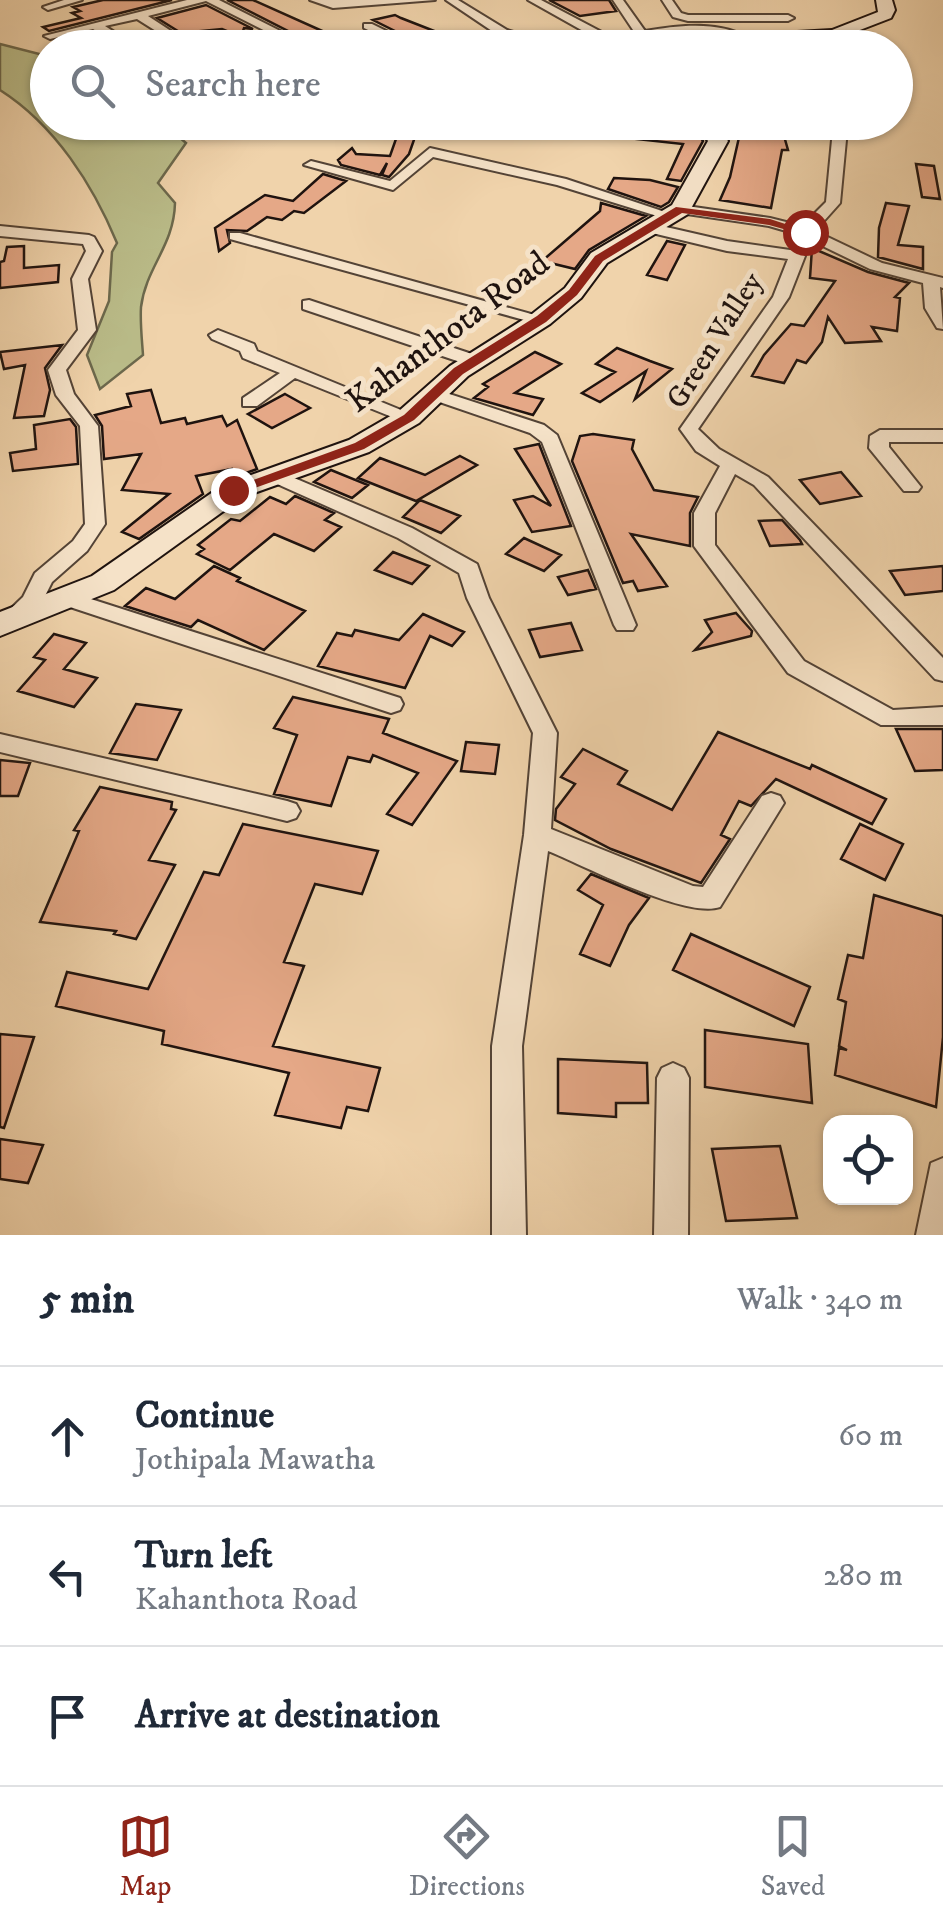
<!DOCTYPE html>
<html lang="en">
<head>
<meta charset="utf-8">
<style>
	body { margin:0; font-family:"IM FELL DW Pica",serif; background:#f6f6f7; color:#1f2937 }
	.controls { position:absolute; right:30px; bottom:30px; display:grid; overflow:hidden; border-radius:20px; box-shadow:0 2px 8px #0004 }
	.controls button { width:90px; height:90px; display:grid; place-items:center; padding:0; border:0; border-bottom:2px solid #e0e1e3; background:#fff; color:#1f2937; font:50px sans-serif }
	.stop { position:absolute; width:30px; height:30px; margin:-22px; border:8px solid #8f2418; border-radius:50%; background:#fff }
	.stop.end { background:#8f2418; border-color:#fff; box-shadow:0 2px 10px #0008 }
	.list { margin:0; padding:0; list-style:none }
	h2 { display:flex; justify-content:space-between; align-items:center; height:130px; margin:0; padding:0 40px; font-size:42px }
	h2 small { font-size:32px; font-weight:400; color:#747a83 }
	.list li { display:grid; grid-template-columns:65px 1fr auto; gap:30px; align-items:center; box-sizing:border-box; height:140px; padding:0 40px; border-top:2px solid #e0e1e3 }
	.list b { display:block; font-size:38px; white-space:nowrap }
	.list p { margin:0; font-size:32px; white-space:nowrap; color:#747a83 }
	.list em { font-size:32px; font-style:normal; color:#747a83 }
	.icon { flex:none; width:55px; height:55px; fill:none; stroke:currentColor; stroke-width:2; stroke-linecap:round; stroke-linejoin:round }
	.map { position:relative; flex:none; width:943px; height:1235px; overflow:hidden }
	.search { position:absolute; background:#fff; box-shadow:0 2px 8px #0004; left:30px; right:30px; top:30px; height:110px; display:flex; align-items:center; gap:25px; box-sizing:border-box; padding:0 35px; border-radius:55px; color:#747a83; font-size:38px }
	.sheet { height:550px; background:#fff }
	nav { display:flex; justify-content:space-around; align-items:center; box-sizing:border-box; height:140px; border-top:2px solid #e0e1e3; background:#fff; font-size:28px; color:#747a83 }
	nav a { display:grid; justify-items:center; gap:5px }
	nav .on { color:#8f2418 }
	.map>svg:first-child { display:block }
	.green { fill:#babc89; stroke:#6c684c; stroke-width:2.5 }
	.building { fill:#e5a887; stroke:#1f130f; stroke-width:2.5 }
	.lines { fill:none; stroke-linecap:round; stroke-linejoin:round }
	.street-casing { stroke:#534336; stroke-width:4 }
	.secondary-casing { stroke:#1f130f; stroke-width:4 }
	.street { fill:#f5e2c8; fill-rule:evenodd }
	.secondary { fill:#f5e2c8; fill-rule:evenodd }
	.route { fill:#8f2418 }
	.labels { text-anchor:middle; stroke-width:10; stroke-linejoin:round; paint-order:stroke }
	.far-street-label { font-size:30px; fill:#1f130f; stroke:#f5e2c8 }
	.street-label { font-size:35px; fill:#1f130f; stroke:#f5e2c8 }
</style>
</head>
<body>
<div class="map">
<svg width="943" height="1235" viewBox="0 0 943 1235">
	<rect width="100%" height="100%" fill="#f0d3ab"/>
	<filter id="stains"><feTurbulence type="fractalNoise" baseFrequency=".002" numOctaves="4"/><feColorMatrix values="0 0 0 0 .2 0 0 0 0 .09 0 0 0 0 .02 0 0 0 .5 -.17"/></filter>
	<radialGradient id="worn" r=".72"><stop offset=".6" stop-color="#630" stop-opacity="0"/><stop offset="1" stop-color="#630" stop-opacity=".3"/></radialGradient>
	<!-- green -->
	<path class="green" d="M0,44L47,56L48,122L163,123L186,143L158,183L175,203C174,246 146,267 141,307C140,323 142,340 143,355L100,389L87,355L109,301L112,252L117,243C93,185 55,125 0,90Z"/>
	<!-- building -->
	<path class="building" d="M103,0H172L49,31L43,27L81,18L72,13L80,11L73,7Z
		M227,0H253L329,34L327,40L298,36Z
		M549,0H609L616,11L580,16Z
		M206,5L253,29L244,28L241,37L222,29L181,33L157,18Z
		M395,15L401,18L442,34L415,41L373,20Z
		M600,122H676L675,126L694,128L703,141L681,181L667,179L683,144L599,135Z
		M750,122H780L788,150H782L771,208L720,200L730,177L740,133L752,134Z
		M397,136L415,137L409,154L389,177L382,175L387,163L380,175L341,165L338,160L352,148L356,154L390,156Z
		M916,164L934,166L940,199L922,197Z
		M323,174L346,181L304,213L294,211L282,220L267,217L247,231L227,230L230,243L219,251L215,228L265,195L293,201Z
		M614,178L650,180L678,187L669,202L661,207L608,189Z
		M601,203L646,216L589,250L575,269L542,261L600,211Z
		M886,203L909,206L898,245L923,247V269L878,257L879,228Z
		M667,241L685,245L667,280L647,275Z
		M24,246V268L59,265L58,282L0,288V262L4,261L7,247Z
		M812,248L868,272L909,283L895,297L900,298L897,331L872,327L881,341L845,343L828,317L822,342L806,363L797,360L784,383L752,376L764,355L791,324L804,326L835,281L810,278Z
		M62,345L45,368L50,390L44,416L14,418L25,365L4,369L0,352Z
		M617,348L650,361L672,369L635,399L646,371L600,402L582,393L615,372L596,364Z
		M535,352L561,364L515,393L543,399L533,415L474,398L488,387L483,384Z
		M151,390L161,423L185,418L187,424L222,416L227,426L237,420L257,469L235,477L232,469L196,476L203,494L139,539L122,532L169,494L122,490L141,454L104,459L102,426L95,415L131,406L127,394Z
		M285,394L310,408L272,428L248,414Z
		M70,419L76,427L78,464L13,471L10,453L36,449L34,425Z
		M593,434L634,440L632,449L654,490L698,497L690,513V546L631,534L667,586L638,591L633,581L623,583L572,461L580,436Z
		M539,444L571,526L532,532L514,500L533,496L551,506L515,449Z
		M460,456L477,465L416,501L358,478L380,458L425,475Z
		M331,470L368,485L352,498L314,482Z
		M841,472L861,496L820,504L800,480Z
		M295,496L334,513L325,520L341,527L314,551L274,534L230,570L197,554L204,549L198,545L231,519L240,521L270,497L286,504Z
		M420,500L460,516L441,533L403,517Z
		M782,520L800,540L802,544L770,546L759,521Z
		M524,538L561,555L544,571L506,554Z
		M393,552L429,566L412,584L375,570Z
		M214,566L240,578L237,581L305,611L264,650L198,620L191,627L125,606L146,588L175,599Z
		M943,566V591L905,595L890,571Z
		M588,570L596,589L568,595L558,577Z
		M736,613L752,631L751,636L695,650L712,632L705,620Z
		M423,614L464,632L452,646L430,636L405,688L318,666L337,633L352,636L355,630L399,640Z
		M571,623L582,650L540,657L529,630Z
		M54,634L86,643L64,669L97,678L74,707L18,691L45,660L34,657Z
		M293,697L389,719L383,733L457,761L412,825L387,814L418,773L373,755L370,762L348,757L331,806L274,794L297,735L274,728Z
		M136,704L181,710L157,760L110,753Z
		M896,729H943V770L915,771Z
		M718,732L810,769L812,765L886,799L872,824L776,779L751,806L739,801L721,835L730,839L701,883L611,849L555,820L556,809L575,784L561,777L583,749L627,771L618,784L672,810Z
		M466,742L499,745L495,774L461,771Z
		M0,760L30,763L18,796H0Z
		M100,787L172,802L171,809L176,810L149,860L175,865L136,939L114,934L116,931L40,922L79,831L74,830Z
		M243,824L378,851L362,894L315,884L284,962L304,966L273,1046L380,1068L368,1111L347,1107L341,1128L275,1115L289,1073L162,1044L164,1031L56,1006L67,972L148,989L204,872L219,875Z
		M860,824L903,844L885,880L841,859Z
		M591,874L649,898L629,925L610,966L580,954L603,905L578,890Z
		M874,895L943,916V1037L936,1107L835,1075L839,1048L847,1050L839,1046L846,1002L838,999L848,955L863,958Z
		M691,934L810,987L794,1026L673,970Z
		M705,1030L808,1044L812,1103L705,1087Z
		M0,1034L34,1037L4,1128L0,1127Z
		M558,1059L647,1063L648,1103H616V1117L558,1113Z
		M0,1139L43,1145L28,1183L0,1179Z
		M780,1146L797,1218L726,1221L712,1149Z"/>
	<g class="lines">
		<!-- street casing -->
		<g class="street-casing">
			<path id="street" d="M64,0H82L48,10L43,7Z
				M187,0H219L314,48H299L206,1L148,16L197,48H183L137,19L105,26L139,48H125L93,29L50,39L44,36Z
				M310,0H435L333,8Z
				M446,0H458L507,30L567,48H542L506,37L453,48H427L495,33Z
				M528,0H541L613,38L635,33L613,0H623L645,31C680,25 721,20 752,40L746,43C675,20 650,48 586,48L601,41Z
				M662,0H672L681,13L688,15H788L794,18L788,21H688L673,17Z
				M364,24H372L421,48H405L364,28Z
				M842,30H850L871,48H858L842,34Z
				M839,136L846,140L840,203L815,231L882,263L943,278V288L940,287L943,329L937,328L925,308L923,283L870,269L800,235L769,226L680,213L673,209L680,205L770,218L802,226L826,202L832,140Z
				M430,148L566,179L677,216L670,220L557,185L433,157L393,190L304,165L311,161L390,181Z
				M653,224L727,241L797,251L805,256L789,297L698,429L719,449L768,477L943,658V681L935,679L754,485L735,474L715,513V545L804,661L893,710L943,707V725H881L788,673L694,546V513L720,466L696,451L680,429L773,297L788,259L727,251L648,232V226Z
				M0,226L89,235L94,237L102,251L88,279L96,330L66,370L74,394L98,426L105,524L87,551L52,582L40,606L11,627L3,624L0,619L23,597L35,573L73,541L85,524L80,426L56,395L48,370L78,330L72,279L86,251L83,244L0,236Z
				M230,233H240L549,319L547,323H535L230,239Z
				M309,300L481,357L484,361L475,366L469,365L303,309V301Z
				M218,330L254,344L257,351L418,417L409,423L402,421L295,378L257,406H243V398L280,373L243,358L240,351L212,339L209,335Z
				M434,389L544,425L557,435L636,625L633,630H617L614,625L542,442L530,433L428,398L425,394Z
				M880,430H943V442H889V447L921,487L918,491H904L869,448L870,436Z
				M273,469L412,528L477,564L489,598L557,733L551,829L693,886L703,887L762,796L771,793L780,796L784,803L720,907C686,919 585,866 548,851L522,1046L526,1235H492V1046L524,835L533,733L467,598L459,573L398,538L266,479L263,475L266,471Z
				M69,592L400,698L403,704L400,710L391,713L61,604L58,599L61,594Z
				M0,734L287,801L296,804L300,811L296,818L287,821L0,752Z
				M673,1063L684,1068L689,1078L688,1235H654L657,1078L662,1068Z
				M943,1158V1235H916L931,1163Z"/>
		</g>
		<!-- secondary casing -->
		<g class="secondary-casing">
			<path id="secondary" d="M876,0H892L895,10L891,18L834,40L690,48L727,36L832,30L878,12Z
				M695,122H714L728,141L688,214L607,263L581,298L550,324L468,376L419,423L369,452L243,497L114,590L0,636V612L92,576L223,485L349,440L399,411L450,366L532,314L565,288L591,253L672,205L708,141Z"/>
		</g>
		<!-- street -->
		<use href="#street" class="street"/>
		<!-- secondary -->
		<use href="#secondary" class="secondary"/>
	</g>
	<!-- route -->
	<path class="route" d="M676,207L770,219L810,232L805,235L769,225L682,213L603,261L577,295L546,322L463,374L414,420L364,449L238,494L226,490L355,443L404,415L454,368L537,316L569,290L595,256Z"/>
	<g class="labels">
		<!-- far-street labels -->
		<g class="far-street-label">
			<text transform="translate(714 340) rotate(-58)" y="10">Green Valley</text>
		</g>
		<!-- street labels -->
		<g class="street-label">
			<text transform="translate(447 331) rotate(-37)" y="12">Kahanthota Road</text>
		</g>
	</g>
	<rect width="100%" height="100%" filter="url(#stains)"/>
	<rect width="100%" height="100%" fill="url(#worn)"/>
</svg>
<div class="controls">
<button><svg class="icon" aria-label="locate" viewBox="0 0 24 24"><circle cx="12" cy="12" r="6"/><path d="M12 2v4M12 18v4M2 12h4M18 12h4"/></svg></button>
</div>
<div class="stop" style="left:805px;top:232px"></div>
<div class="stop end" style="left:233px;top:490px"></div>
<div class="search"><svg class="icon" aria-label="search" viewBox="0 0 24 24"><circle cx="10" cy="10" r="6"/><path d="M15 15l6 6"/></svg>Search here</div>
</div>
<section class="sheet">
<h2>5 min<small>Walk · 340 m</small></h2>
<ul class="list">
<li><svg class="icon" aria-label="ahead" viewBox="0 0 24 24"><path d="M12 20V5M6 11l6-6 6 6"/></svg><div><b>Continue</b><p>Jothipala Mawatha</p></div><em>60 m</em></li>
<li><svg class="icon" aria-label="left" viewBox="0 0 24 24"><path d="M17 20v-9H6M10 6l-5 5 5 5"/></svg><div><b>Turn left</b><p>Kahanthota Road</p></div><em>280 m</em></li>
<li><svg class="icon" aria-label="arrive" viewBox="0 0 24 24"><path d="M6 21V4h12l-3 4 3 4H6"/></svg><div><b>Arrive at destination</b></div></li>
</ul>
</section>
<nav>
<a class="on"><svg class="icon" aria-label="map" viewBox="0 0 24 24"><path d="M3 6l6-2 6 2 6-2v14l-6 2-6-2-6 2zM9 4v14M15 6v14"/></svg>Map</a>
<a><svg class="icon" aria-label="directions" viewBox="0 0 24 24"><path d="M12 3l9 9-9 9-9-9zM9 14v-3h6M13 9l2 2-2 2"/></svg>Directions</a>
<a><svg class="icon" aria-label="saved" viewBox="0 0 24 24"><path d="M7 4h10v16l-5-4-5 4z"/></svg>Saved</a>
</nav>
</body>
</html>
